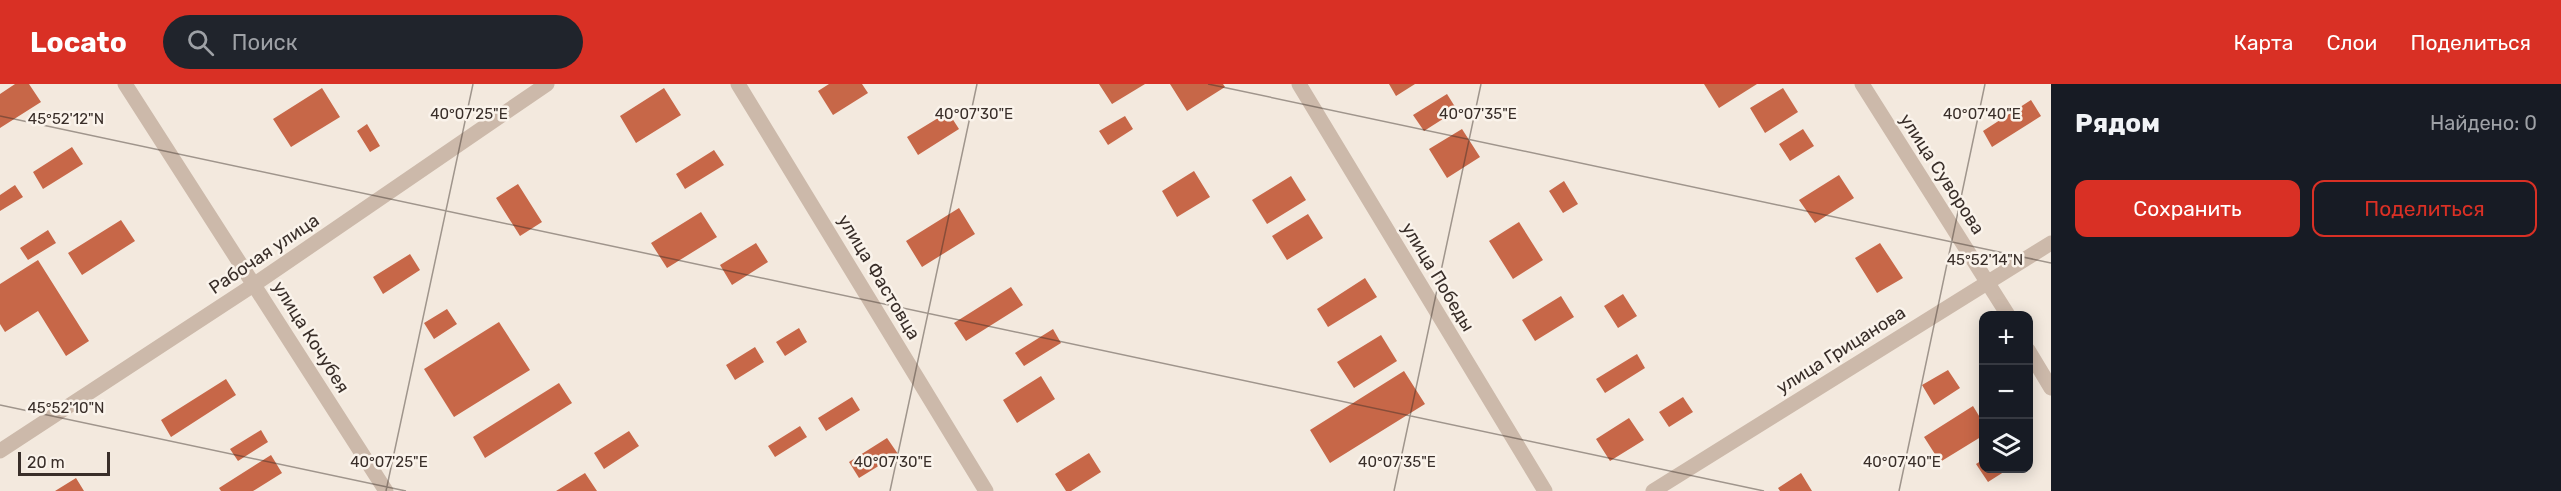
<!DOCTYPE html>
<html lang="ru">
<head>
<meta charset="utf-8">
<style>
	body { margin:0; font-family:Rubik,sans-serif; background:#20242c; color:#f1f3f6 }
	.controls { position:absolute; right:18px; bottom:18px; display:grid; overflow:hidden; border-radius:12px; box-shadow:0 3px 15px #0003 }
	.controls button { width:54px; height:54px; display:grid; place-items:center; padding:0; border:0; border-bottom:2px solid #363941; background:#171b24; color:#f1f3f6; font:30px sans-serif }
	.scale { position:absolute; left:18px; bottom:15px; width:92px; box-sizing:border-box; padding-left:6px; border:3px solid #392e29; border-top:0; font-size:16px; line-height:21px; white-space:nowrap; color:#392e29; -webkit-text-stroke:4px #faf3eb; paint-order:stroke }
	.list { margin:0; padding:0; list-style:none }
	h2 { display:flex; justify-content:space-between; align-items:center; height:78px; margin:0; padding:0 24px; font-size:26px }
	h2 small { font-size:20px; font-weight:400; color:#9ea1a6 }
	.actions { display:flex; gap:12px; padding:18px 24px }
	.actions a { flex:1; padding:14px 0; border:2px solid #d93025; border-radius:12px; text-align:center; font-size:21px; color:#d93025 }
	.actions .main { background:#d93025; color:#fff }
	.icon { flex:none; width:33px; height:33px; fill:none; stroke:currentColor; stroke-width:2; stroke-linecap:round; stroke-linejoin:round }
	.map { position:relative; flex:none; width:2051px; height:407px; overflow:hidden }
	header { display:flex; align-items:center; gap:36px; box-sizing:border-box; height:84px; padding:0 30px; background:#d93025; color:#fff }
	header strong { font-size:28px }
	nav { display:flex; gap:33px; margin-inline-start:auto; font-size:21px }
	.search { width:420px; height:54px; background:#20242c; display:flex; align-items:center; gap:15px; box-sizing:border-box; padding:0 21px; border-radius:33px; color:#9ea1a6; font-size:22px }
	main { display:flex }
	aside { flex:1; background:#171b24 }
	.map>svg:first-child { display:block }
	.building { fill:#c76748 }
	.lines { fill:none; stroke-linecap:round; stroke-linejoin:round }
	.minor { stroke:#ccb9aa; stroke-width:15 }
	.tertiary { stroke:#ccb9aa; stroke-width:15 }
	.ticks { fill:none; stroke:#392e29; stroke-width:1.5; stroke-opacity:0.45 }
	.labels { text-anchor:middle; stroke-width:5; stroke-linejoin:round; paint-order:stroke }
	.street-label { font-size:18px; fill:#392e29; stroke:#faf3eb }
	.ticks-label { font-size:15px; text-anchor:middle; fill:#392e29; stroke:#faf3eb; stroke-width:5; stroke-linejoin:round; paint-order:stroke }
</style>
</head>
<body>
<header>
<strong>Locato</strong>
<div class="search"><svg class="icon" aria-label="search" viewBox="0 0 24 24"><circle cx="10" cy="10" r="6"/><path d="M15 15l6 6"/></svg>Поиск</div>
<nav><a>Карта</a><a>Слои</a><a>Поделиться</a></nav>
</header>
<main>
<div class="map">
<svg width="2051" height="407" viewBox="0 0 2051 407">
	<rect width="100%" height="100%" fill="#f3e9de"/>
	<!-- building -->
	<path class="building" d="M15,0H29L41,18L0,44V10Z
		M829,0H862L868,9L833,31L818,7Z
		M1099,0H1145L1112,20Z
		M1170,0H1223L1225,3L1187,27Z
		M1389,0H1415L1396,12Z
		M1704,0H1757L1719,24Z
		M322,4L340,33L291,63L273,35Z
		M664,4L681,31L636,59L620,32Z
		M1783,4L1798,28L1765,49L1750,24Z
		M1447,10L1457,26L1424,47L1413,31Z
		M2031,16L2041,32L1992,63L1983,47Z
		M948,28L959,45L918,71L907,53Z
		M1125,32L1133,45L1108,61L1099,47Z
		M367,40L380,62L370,68L357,47Z
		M1462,45L1480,73L1447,94L1429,65Z
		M1803,45L1814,62L1790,77L1779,60Z
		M72,63L83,80L43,105L33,88Z
		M714,66L724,81L685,105L676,90Z
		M1194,87L1210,113L1177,133L1162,107Z
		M1839,91L1854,114L1815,139L1799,116Z
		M1291,92L1306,116L1267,140L1252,116Z
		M1564,97L1578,120L1563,129L1549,107Z
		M518,100L542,138L520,152L496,114Z
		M15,101L23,113L0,127V111Z
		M959,124L975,150L922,183L906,157Z
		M701,128L717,153L667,184L651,159Z
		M1308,130L1323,154L1287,176L1272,152Z
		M121,136L135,157L82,191L68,169Z
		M1519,138L1543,176L1513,195L1489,157Z
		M48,146L56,159L28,176L20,164Z
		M756,159L768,178L732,201L720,181Z
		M1880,159L1903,194L1877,209L1855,174Z
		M410,170L420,186L383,210L373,193Z
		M38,176L89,257L66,272L38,227L5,248L0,240V200Z
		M1365,194L1377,213L1328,243L1317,225Z
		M1011,203L1023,221L966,257L954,239Z
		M1623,210L1637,232L1618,244L1604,222Z
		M1561,212L1574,233L1535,257L1522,236Z
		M447,225L457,240L434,255L424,239Z
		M499,238L530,286L454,333L424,285Z
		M799,244L807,258L785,272L776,258Z
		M1053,245L1061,259L1024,282L1015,269Z
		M1381,251L1397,277L1354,304L1337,278Z
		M755,263L764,278L735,296L726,281Z
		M1637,270L1645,284L1605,309L1596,295Z
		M1948,286L1960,304L1934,321L1922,301Z
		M1404,287L1425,320L1330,379L1310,346Z
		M1041,292L1055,315L1017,339L1003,316Z
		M226,295L236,311L171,353L161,336Z
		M559,299L572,319L485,374L473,353Z
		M852,313L860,326L826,347L818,334Z
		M1683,313L1693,328L1669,343L1659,328Z
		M1973,322L1984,340V351L1940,378L1924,353Z
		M1629,334L1644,356L1610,377L1596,355Z
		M800,342L807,353L775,373L768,362Z
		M261,346L268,358L238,377L230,365Z
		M629,347L639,362L604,385L594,369Z
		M887,354L898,370L859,394L849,378Z
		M1089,369L1101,388L1071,407H1066L1055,390Z
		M271,371L282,389L253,407H221L219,404Z
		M1984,375V384H2010L1988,398L1976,380Z
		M585,389L597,407H556Z
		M1801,389L1812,407H1780L1778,404Z
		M76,394L84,407H55Z"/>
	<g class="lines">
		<!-- minor -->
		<path class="minor" d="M125,0L386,407
			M738,0L986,407
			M1299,0L1545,407
			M1862,0L2008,231
			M2028,266L2051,304
			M1653,407L2051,159"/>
		<!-- tertiary -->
		<path class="tertiary" d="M0,367L255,200L547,0"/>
	</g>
	<!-- ticks -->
	<path class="ticks" d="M1208,0L2051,179M0,32L1764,407M0,321L406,407M386,407L473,0M890,407L977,0M1394,407L1481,0M1899,407L1985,0"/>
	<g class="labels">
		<!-- street labels -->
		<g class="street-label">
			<text transform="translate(1942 90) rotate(57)" y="6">улица Суворова</text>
			<text transform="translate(264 170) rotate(-34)" y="6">Рабочая улица</text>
			<text transform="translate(879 193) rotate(59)" y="6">улица Фастовца</text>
			<text transform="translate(1438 193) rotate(59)" y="6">улица Победы</text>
			<text transform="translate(311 253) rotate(58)" y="6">улица Кочубея</text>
			<text transform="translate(1841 266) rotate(-32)" y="6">улица Грицанова</text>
		</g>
	</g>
	<g class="ticks-label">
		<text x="469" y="35">40°07'25"E</text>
		<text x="974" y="35">40°07'30"E</text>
		<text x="1478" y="35">40°07'35"E</text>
		<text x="1982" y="35">40°07'40"E</text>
		<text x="66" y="40">45°52'12"N</text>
		<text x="1985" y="181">45°52'14"N</text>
		<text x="66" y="329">45°52'10"N</text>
		<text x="389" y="383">40°07'25"E</text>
		<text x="893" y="383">40°07'30"E</text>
		<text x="1397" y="383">40°07'35"E</text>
		<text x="1902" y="383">40°07'40"E</text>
	</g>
</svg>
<div class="controls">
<button>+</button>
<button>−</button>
<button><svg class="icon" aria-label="layers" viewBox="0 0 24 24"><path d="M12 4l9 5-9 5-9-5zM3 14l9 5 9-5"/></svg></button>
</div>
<div class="scale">20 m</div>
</div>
<aside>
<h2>Рядом<small>Найдено: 0</small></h2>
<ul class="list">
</ul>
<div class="actions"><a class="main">Сохранить</a><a>Поделиться</a></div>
</aside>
</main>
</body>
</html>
